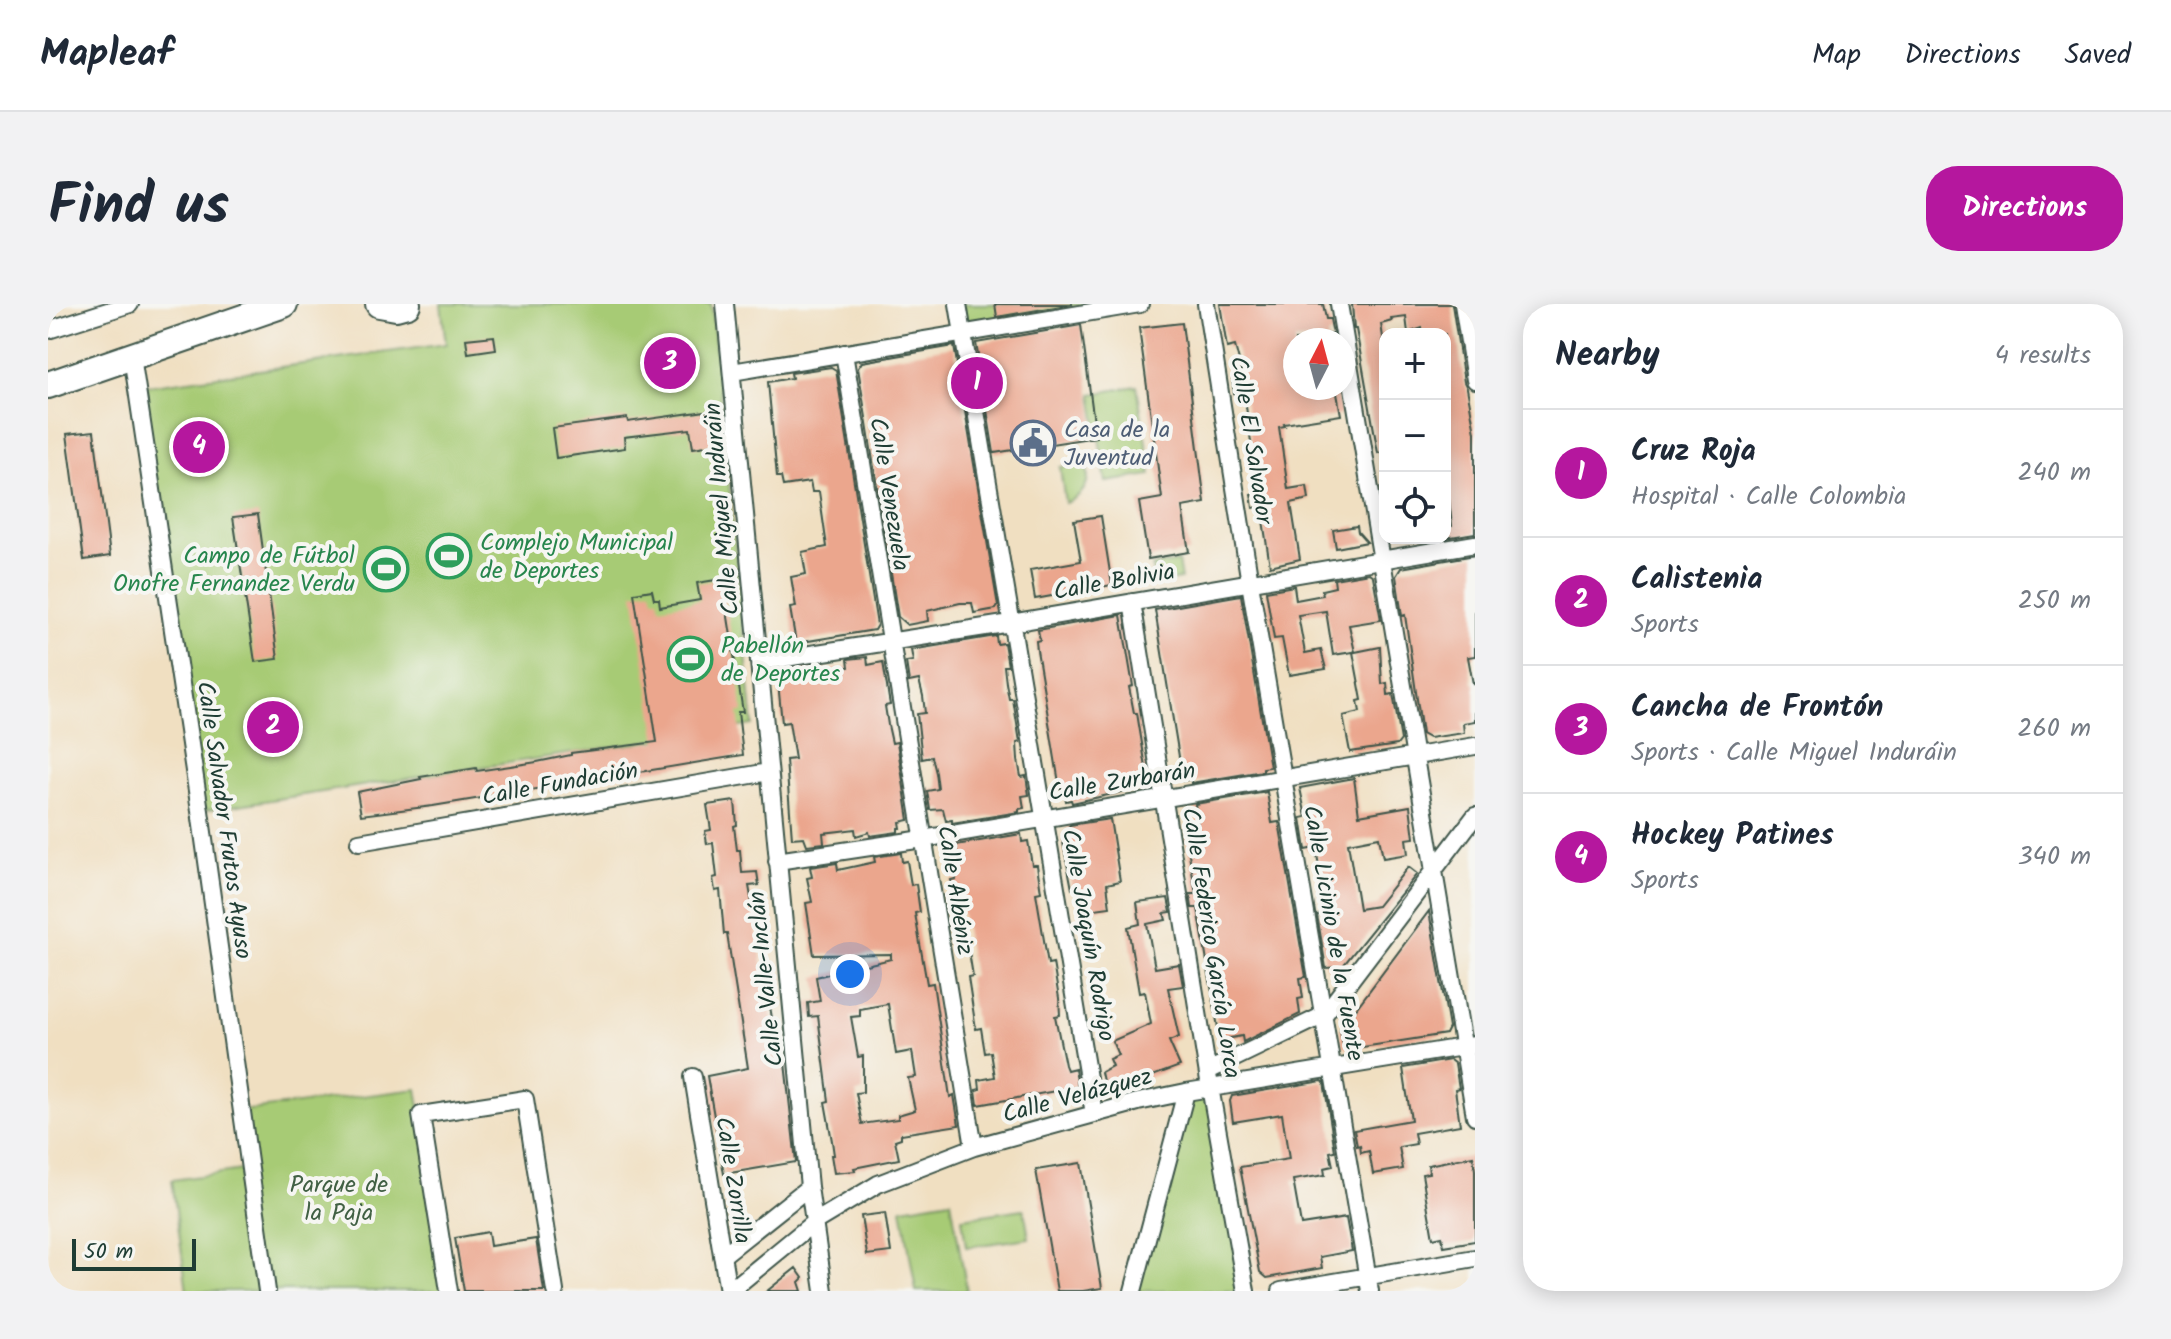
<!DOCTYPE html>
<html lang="en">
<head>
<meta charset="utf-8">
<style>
	body { margin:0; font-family:Kalam,sans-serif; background:#f2f2f3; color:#1f2937 }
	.controls { position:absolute; right:24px; top:24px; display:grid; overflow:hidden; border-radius:16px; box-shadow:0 4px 20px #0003 }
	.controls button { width:72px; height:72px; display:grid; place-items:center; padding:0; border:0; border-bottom:2px solid #e0e1e3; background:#fff; color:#1f2937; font:40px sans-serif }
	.compass { position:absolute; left:1235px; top:24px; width:72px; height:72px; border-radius:50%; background:#fff; box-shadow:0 4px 20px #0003; rotate:6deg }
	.scale { position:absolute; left:24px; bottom:20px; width:124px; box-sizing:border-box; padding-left:8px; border:4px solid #1f3d34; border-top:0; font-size:22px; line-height:28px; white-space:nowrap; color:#1f3d34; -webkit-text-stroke:6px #f6f6f2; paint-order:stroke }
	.you { position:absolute; left:802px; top:670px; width:28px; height:28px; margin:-20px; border:6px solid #fff; border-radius:50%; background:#1a73e8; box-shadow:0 0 0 12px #1a73e833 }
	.badge { display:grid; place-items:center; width:52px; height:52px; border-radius:50%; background:#b5179e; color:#fff; font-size:26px; font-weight:700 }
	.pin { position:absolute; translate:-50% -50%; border:4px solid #fff; box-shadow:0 2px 8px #0006 }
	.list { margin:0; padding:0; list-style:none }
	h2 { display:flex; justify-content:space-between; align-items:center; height:104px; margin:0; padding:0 32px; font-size:34px }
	h2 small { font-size:26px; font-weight:400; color:#747a83 }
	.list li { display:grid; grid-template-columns:52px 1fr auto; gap:24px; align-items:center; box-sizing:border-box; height:128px; padding:0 32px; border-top:2px solid #e0e1e3 }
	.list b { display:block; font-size:30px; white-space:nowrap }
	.list p { margin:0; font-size:26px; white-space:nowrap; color:#747a83 }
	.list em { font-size:26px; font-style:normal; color:#747a83 }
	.icon { flex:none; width:44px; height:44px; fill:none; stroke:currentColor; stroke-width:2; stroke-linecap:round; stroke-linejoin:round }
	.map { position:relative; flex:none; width:1427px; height:987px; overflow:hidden; border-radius:32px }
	header { display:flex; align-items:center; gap:48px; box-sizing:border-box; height:112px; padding:0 40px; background:#fff; border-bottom:2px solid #e0e1e3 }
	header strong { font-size:38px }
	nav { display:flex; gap:44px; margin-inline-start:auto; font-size:28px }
	.intro { display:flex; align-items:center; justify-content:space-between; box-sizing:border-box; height:192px; padding:0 48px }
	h1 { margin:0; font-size:56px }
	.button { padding:20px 36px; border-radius:32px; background:#b5179e; color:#fff; font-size:28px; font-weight:700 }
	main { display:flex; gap:48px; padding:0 48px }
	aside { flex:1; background:#fff; border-radius:32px; box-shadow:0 4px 20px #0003 }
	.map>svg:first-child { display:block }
	.green { fill:#a7cb74; stroke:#638454; stroke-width:2 }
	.building { fill:#eba68d; fill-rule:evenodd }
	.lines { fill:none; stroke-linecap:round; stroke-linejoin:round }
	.street-casing { stroke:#3e5549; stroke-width:20 }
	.primary-casing { stroke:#3e5549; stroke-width:30 }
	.street { stroke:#fff; stroke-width:16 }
	.primary { stroke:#fff; stroke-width:26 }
	.labels { text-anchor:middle; stroke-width:8; stroke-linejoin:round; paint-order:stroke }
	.service-label { font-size:24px; fill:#4e5e75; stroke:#f6f6f2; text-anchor:start }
	.street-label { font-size:24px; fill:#1f3d34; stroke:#f6f6f2 }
	.leisure-label { font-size:24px; fill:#27864d; stroke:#f6f6f2; text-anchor:start }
	.park-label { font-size:24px; fill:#416044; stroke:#f6f6f2 }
</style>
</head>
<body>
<header>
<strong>Mapleaf</strong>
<nav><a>Map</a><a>Directions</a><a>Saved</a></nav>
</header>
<div class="intro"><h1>Find us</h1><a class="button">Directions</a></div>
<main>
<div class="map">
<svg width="1427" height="987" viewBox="0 0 1427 987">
	<rect width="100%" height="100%" fill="#f6f6f2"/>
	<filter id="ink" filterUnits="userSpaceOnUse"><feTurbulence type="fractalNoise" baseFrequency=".0125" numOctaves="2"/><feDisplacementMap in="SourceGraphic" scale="16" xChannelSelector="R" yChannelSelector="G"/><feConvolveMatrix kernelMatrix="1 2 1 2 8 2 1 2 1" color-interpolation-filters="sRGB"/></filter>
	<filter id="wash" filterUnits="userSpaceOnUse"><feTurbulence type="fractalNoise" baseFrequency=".006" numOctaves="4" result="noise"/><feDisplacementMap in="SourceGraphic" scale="32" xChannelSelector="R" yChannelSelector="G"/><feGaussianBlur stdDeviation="1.8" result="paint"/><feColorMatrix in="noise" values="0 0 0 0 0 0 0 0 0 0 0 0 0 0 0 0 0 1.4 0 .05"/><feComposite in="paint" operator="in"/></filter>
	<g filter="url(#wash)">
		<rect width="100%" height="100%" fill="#f0dfc1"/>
		<!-- green -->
		<path class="green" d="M393,0H663L705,421L152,507L90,83L398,40Z
			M910,0H1055L914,30Z
			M1089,82L1103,171L1058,178L1044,90Z
			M1038,159C1044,179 1035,192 1017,199L1012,163Z
			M1130,258L1133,275L1106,279L1104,262Z
			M1162,783L1198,987H1085L1138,788Z
			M369,785L401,987H139L124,876L201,865L193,807Z
			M903,896L919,987H868L854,904Z
			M976,905L981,934L918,943L914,914Z"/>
		<g id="blocks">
			<!-- building -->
			<path class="building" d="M947,0H1025L949,13Z
				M1172,0H1275L1278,15H1282L1285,30L1279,31L1280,36H1247V59H1244L1247,84H1288L1293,111L1236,120L1237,122L1231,123L1240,185L1259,182L1261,195L1243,199L1252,255L1222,262L1213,203L1205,204L1203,190L1210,188L1196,88L1186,90L1184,74L1194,72L1191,57L1187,42L1179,44Z
				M1304,0H1404L1416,78L1419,84L1427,128V229L1397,234V223L1404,222L1401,195L1397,196V30H1375L1374,24L1360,29L1358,13L1343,15L1344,17L1333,20L1337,47V148L1330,149L1308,25H1306Z
				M1134,19L1157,199L1134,203L1141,248L1100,255L1091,198L1114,194L1091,24Z
				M1033,21L1048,133L946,149L928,39Z
				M446,32L448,45L420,49L418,35Z
				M906,42L950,302L948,305L926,309L924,299H912L879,307L880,317L859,321L850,313L810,64L814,58Z
				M783,63L788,66L829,321L826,326L748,339L742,304L748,303L743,273L758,270L754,248L779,243L771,188H764L762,178L735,182L733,173H729L720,78L744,74L743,69Z
				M665,106L670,140L645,144L642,125L576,133L577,144L508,154L504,124L579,114L580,118Z
				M46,127L62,252L36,256L19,130Z
				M210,210L230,355L207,358L185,213Z
				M1053,212L1064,281L987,295L982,266L1033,257L1026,216Z
				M1309,222L1310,228L1319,238L1288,244L1285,226Z
				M1427,251V352L1420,353L1425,380L1427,379V417L1415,419L1416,429L1381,434L1374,430L1357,311L1354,312L1348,272L1353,264Z
				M1321,269L1325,272L1333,316L1301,321L1307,348L1332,343L1334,380L1339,379L1340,391L1345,390L1353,436L1349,441L1302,448L1295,412L1312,408L1310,397L1314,396L1305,348L1285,351L1278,307L1250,311L1257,349L1273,346L1278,365L1241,371L1234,334L1226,335L1218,287L1246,282L1248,296L1275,291L1274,286L1287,283L1286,275Z
				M674,275L695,408H690L695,451L385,502L313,511L309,488L373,475L372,473L428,464L429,467L489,458L523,451V449L609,438L586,289L604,286L606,295H611L612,303L652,296L649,279Z
				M1193,291L1222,463L1215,464V467L1143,479V475L1135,477L1107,306Z
				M1073,311L1085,382L1081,383L1086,409H1089L1101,482L1024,499L1023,496L1018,497L1016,484L1012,485L989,346L988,337L992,336L990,326Z
				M948,332L949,340L956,339L960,362H956L958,379L961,395H965L972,438L969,439L970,456L973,473L978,472L981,491L974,492L976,504L971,505V508L904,519V516L898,517L895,505L882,506L879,487L890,485L888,469L884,453L874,455L869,410L877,409L875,392L871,376L861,378L858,358L865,357L863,346Z
				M819,353L820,361L835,358L842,401L837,402L840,421L844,439L849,438L861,516L852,518L853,524H850V528L822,532L821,528L808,532L807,525L792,527L775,529L776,539L759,541L756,533L744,534L738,456L747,455L741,418L734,419L730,378L749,375L747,365L766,361L767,368L801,363L800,355Z
				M1306,474L1311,511L1362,502L1366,534L1358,535L1360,550L1335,554L1331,533L1300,539L1311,605L1329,602L1360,563L1369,570L1294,663L1278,664L1269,611L1278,610L1272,569L1268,544L1258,546L1253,514L1258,513L1252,484Z
				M1219,488L1224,519L1231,518L1258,673L1252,674L1255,694L1250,695L1252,710L1195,738L1194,732L1172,736L1150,604H1144L1142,590H1148L1138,533L1151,531L1147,500Z
				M687,497L689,521L686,522L689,546H692L694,569L709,568L711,581L701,582L732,760L737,759L748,858L676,870L659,772L700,764L679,630H676L672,586L667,587L665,574L669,573L665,539L659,540L657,527L663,526L659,501Z
				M1062,515L1072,577L1059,580L1062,603L1033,607L1029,585H1024L1014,533L1022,521Z
				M973,530L974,538L980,537L984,561H989L993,588L988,589L1000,660L1005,659L1011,694L1012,711L1007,712L1017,761L1019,766L1027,764L1030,783L930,801L928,786L932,785L931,776L947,773L943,748L937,749L933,724L928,725L920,673L925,672L921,648L913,601L908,602L903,576L908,575L904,550L909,549L908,541Z
				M853,549L854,558L859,557L863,581L868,580L872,608L867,609L871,634L879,680L885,679L902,793L906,791L911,821L853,830V834L847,836L851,855L806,864L807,867L786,869L783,851H786L784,837L777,798L781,797L770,712L761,713L760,699L772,697L768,673L843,655V650L766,651L758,599L764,598L759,574L764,573L762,563L789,559L790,566L827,558L826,553ZM840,700L848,750L864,747L868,773L860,774L867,806L850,811V815L814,820L808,789L815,788V752L810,753L803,713L812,712V705Z
				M1120,594L1123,608L1116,609L1118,616L1099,620L1107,664L1131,660L1135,682L1120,684L1131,733L1121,737L1132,762L1064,787L1056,782L1053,768L1064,762L1061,755L1070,751L1064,737L1103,720L1097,688L1091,689L1080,623L1092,620L1089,598Z
				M1381,607L1401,724L1398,730L1302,745L1295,741L1292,726Z
				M1402,756L1407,760L1411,784L1407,785L1412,821L1366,829L1368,840L1351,843L1355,865L1325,870L1321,847L1313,849L1312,841L1309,842L1306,826L1363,816L1355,764Z
				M1274,777L1276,778L1287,847L1282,848L1285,862L1276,864L1277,871L1245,876L1253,921L1298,914L1304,947L1272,953L1274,964L1219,974L1212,968L1192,863L1241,855L1234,810L1185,818L1182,797L1184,792Z
				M1425,852L1427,866V937L1396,942L1394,932L1385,934L1374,870L1381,869L1380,861Z
				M1033,859L1054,984L1035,987H1009L988,866Z
				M837,909L843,948L819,951L813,912Z
				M440,928L442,942L488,935L496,987H416L407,934Z
				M748,964L755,974L751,978L754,987H719Z"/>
		</g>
	</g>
	<g filter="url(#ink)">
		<use href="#blocks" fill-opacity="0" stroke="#3e5549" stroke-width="2"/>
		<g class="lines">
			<!-- street casing -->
			<g class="street-casing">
				<path id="street" d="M677,0L761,883L776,987
					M910,0L1046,810
					M1158,0L1202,279L1322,987
					M1291,0L1427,812
					M1415,0L1427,76
					M0,26L82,0
					M796,49L926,843
					M84,52L152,507L219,987
					M684,68L1092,0
					M1084,298L1162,783L1198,987
					M711,358L963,319L1427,240
					M311,538L721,468
					M729,557L875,535L1427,442
					M1160,767L1276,711L1427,512
					M645,773L680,987
					M674,952L761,883
					M401,987L373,811L477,795L507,987
					M682,987L765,919L830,880L926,843L1090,798L1138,788L1427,741
					M1085,987L1138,788
					M1233,987L1427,954"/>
			</g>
			<!-- primary casing -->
			<g class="primary-casing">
				<path id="primary" d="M331,0L348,3L359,0
					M0,81L236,0"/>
			</g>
			<!-- street -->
			<use href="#street" class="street"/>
			<!-- primary -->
			<use href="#primary" class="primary"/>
		</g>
	</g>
	<!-- icons -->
	<defs>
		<g id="civic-ring" transform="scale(2.3)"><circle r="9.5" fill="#f6f6f2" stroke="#5c6f8a" stroke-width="1.5"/><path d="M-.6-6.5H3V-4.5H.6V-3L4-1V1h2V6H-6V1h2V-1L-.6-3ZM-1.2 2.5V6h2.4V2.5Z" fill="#5c6f8a"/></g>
		<g id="stadium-ring" transform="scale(2.3)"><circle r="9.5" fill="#f6f6f2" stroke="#2e9e5b" stroke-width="1.5"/><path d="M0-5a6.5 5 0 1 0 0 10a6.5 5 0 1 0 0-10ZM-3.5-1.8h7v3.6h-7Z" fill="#2e9e5b"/></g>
	</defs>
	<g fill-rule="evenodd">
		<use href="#civic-ring" x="985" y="139"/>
		<use href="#stadium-ring" x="401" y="252"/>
		<use href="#stadium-ring" x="338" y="265"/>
		<use href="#stadium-ring" x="642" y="355"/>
	</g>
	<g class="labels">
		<!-- service labels -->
		<g class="service-label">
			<text x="1016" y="133">Casa de la<tspan x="1016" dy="28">Juventud</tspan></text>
		</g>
		<!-- street labels -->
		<g class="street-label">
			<text transform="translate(1204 136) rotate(81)" y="8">Calle El Salvador</text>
			<text transform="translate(842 190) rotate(81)" y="8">Calle Venezuela</text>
			<text transform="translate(673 205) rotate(-95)" y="8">Calle Miguel Induráin</text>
			<text transform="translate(1066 277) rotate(-10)" y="8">Calle Bolivia</text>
			<text transform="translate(1074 477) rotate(-9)" y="8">Calle Zurbarán</text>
			<text transform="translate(512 479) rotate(-10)" y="8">Calle Fundación</text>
			<text transform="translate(177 516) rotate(82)" y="8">Calle Salvador Frutos Ayuso</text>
			<text transform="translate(908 586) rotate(81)" y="8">Calle Albéniz</text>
			<text transform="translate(1286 629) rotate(80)" y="8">Calle Licinio de la Fuente</text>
			<text transform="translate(1041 631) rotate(80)" y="8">Calle Joaquín Rodrigo</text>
			<text transform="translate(1164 639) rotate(81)" y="8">Calle Federico García Lorca</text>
			<text transform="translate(717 675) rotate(-96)" y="8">Calle Valle-Inclán</text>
			<text transform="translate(1029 791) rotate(-15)" y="8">Calle Velázquez</text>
			<text transform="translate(686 876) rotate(81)" y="8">Calle Zorrilla</text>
		</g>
		<!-- leisure labels -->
		<g class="leisure-label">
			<text x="432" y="246">Complejo Municipal<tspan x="432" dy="28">de Deportes</tspan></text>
			<text x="307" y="259" text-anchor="end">Campo de Fútbol<tspan x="307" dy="28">Onofre Fernandez Verdu</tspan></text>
			<text x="673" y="349">Pabellón<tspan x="673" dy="28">de Deportes</tspan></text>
		</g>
		<!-- park labels -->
		<g class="park-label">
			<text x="291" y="888">Parque de<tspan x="291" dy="28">la Paja</tspan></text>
		</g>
	</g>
</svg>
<div class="controls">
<button>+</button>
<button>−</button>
<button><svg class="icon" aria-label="locate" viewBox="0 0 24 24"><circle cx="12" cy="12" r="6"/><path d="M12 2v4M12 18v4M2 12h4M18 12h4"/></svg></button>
</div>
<svg class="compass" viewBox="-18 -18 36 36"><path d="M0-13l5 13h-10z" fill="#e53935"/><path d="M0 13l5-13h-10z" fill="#747a83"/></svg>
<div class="scale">50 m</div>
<div class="you"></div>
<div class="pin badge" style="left:929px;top:79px">1</div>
<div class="pin badge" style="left:225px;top:423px">2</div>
<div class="pin badge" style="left:622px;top:59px">3</div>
<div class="pin badge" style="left:151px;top:143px">4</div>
</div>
<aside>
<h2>Nearby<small>4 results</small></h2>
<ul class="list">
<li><span class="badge">1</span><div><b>Cruz Roja</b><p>Hospital · Calle Colombia</p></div><em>240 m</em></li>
<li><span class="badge">2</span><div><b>Calistenia</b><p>Sports</p></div><em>250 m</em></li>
<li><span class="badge">3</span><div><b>Cancha de Frontón</b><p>Sports · Calle Miguel Induráin</p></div><em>260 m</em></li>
<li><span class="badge">4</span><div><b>Hockey Patines</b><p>Sports</p></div><em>340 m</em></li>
</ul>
</aside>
</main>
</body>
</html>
